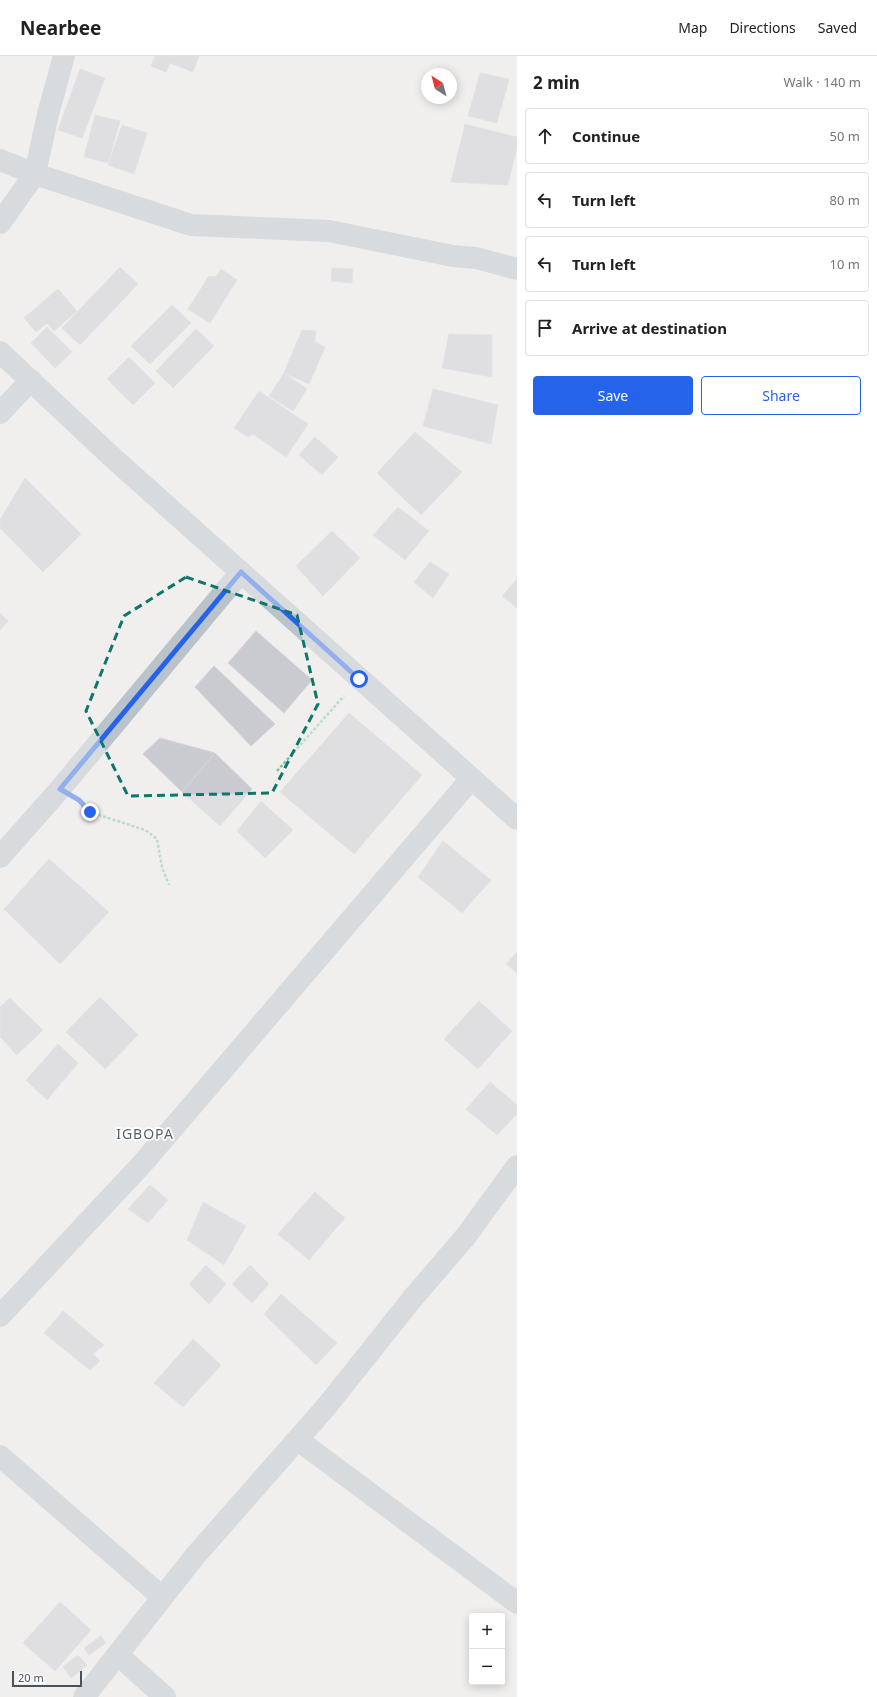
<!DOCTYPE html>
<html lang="en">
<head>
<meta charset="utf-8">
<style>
	body { margin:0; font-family:"Noto Sans",sans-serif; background:#f2f2f2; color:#202124 }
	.controls { position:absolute; right:12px; bottom:12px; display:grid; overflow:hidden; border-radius:4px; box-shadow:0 2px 10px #0003 }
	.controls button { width:36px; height:36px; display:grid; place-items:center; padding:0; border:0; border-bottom:1px solid #e0e0e0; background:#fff; color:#202124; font:20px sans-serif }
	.compass { position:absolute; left:421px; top:12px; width:36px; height:36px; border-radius:50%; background:#fff; box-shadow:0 2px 10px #0003; rotate:324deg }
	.scale { position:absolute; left:12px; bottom:10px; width:70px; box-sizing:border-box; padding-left:4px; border:2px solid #48525a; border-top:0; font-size:11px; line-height:14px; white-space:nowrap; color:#48525a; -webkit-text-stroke:3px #fff; paint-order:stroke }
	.stop { position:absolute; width:12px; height:12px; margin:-9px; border:3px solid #2563eb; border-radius:50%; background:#fff }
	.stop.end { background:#2563eb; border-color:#fff; box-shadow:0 1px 4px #0008 }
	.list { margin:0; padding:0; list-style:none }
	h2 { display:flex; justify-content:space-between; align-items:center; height:52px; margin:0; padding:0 16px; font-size:17px }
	h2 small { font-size:13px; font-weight:400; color:#757577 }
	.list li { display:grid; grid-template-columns:26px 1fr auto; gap:12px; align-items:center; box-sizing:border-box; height:56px; margin:0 8px 8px; padding:0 8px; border:1px solid #e0e0e0; border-radius:4px }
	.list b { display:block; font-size:15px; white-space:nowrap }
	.list em { font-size:13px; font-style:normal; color:#757577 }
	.actions { display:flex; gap:8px; padding:12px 16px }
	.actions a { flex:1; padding:9px 0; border:1px solid #2563eb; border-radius:4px; text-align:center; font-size:14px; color:#2563eb }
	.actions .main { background:#2563eb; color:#fff }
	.icon { flex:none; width:22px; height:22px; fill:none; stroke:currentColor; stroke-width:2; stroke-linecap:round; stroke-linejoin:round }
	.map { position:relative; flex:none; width:517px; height:1641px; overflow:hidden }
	header { display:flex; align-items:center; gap:24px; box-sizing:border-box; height:56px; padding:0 20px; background:#fff; border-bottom:1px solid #e0e0e0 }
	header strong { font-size:19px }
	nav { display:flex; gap:22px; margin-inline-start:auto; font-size:14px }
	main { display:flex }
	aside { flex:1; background:#fff }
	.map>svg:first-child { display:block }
	.building { fill:#c9cbd1; stroke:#d3d5d9 }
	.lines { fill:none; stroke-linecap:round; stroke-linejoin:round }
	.path { stroke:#7ac79f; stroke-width:2.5; stroke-dasharray:3 2; stroke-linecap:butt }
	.minor { stroke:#bbc3ca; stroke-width:22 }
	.route { stroke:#2563eb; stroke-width:5 }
	.marked { fill:none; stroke:#0f766e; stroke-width:3; stroke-dasharray:8 5; stroke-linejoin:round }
	.labels { text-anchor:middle; stroke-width:3.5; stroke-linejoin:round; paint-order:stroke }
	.quarter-label { font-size:14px; letter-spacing:1px; fill:#5b5f63; stroke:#fff }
</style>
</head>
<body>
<header>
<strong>Nearbee</strong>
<nav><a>Map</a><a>Directions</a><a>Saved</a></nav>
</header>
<main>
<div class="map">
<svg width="517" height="1641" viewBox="0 0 517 1641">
	<rect width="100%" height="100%" fill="#f1eeee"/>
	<!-- building -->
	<path class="building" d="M155,0H199L193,16L170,7L166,16L151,10Z
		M80,13L105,22L82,82L58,74Z
		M480,17L509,23L497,67L468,60Z
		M95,59L120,65L108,107L84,101Z
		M465,68L517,81V91L508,129L451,126Z
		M122,69L147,77L134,118L108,109Z
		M120,211L138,228L80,289L62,272Z
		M332,212L353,213L352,227L331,225Z
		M221,213L237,224L210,267L188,253L209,220L216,221Z
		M58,233L77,255L54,275L47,267L36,276L24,262Z
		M172,249L191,267L150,308L131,290Z
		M47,271L72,296L55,312L31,287Z
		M196,273L214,290L173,332L156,315Z
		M302,274L316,275L315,286L325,291L309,328L284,317Z
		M449,278L492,279V321L442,312Z
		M129,301L155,327L133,349L107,323Z
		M284,317L307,333L293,355L269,340Z
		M433,333L498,349L491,388L423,370Z
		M259,335L308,368L286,401L253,378L248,381L234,372Z
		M415,376L462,416L421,459L377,417Z
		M315,381L338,401L322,419L299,399Z
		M25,422L81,478L43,516L0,472V464Z
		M398,451L429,475L405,504L373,479Z
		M332,475L360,502L323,540L296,510Z
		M430,506L449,518L433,542L414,526Z
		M517,523V552L502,540Z
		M0,557L8,565L0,574Z
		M256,575L312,624L284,657L228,607Z
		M214,610L275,668L251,690L195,631Z
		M349,657L422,719L354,798L280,736Z
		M160,682L215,697L182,736L143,698Z
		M215,697L252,733L220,770L182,736Z
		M261,745L293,774L265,802L237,775Z
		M443,785L491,824L462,857L418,821Z
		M49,803L109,856L60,908L4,853Z
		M517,896V917L506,908Z
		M100,941L138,979L105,1013L66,976Z
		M10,942L43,974L17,999L0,981V951Z
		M479,945L512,975L478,1013L444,983Z
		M58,988L78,1007L47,1044L26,1024Z
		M490,1026L517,1049V1058L497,1079L466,1053Z
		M150,1129L168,1144L148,1167L128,1153Z
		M315,1136L345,1162L309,1204L278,1178Z
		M203,1146L246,1170L224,1209L187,1184Z
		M206,1209L226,1228L209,1248L189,1228Z
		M250,1209L269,1228L252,1247L232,1228Z
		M281,1238L337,1287L316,1309L264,1258Z
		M63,1255L104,1289L93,1298L100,1305L90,1314L44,1277Z
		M193,1283L221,1309L183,1351L154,1327Z
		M60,1546L91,1574L55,1615L23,1587Z
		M101,1580L106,1587L89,1599L84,1592Z
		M78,1599L87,1609L71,1622L63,1611Z"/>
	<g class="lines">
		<!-- path -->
		<path class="path" d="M277,715L344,640
			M79,744L90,756L145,774L157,783L162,811L169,829"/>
		<!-- minor -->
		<path class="minor" d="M0,104L35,118L191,169L329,175L453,200L476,202L517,213
			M0,167L35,118L48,58L64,0
			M0,296L112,401L517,763
			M0,357L31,324
			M0,801L60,733L241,516
			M0,1260L143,1107L471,723
			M298,1384L517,1547
			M0,1400L162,1541
			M118,1599L165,1641
			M84,1641L195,1500L326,1351L412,1243L466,1180L517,1110"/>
	</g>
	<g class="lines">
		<!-- route -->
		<path class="route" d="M90,756L79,744L60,733L241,516L359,623"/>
	</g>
	<!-- marked area -->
	<path d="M0 0H517V1641H0ZM186,521L297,559L318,648L272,737L128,740L86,655L124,560Z" fill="#f1eeee" fill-opacity=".55" fill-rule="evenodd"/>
	<path class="marked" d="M186,521L297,559L318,648L272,737L128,740L86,655L124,560Z"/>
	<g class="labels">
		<!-- quarter labels -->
		<g class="quarter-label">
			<text x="145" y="1083">IGBOPA</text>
		</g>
	</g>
</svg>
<div class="controls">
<button>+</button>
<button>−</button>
</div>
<svg class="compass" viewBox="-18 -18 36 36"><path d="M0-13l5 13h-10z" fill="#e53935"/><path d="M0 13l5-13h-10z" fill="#757577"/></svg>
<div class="scale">20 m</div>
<div class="stop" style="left:359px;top:623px"></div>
<div class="stop end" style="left:90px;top:756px"></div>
</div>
<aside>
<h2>2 min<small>Walk · 140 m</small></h2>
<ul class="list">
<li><svg class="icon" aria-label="ahead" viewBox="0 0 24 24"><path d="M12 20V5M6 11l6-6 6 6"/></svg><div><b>Continue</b></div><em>50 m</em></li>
<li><svg class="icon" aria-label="left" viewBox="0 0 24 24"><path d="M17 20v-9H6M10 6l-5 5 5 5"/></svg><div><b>Turn left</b></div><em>80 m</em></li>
<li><svg class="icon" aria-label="left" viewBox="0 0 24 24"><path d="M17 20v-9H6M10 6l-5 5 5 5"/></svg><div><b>Turn left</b></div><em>10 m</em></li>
<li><svg class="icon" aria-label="arrive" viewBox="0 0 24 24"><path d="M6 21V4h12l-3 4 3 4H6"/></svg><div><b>Arrive at destination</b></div></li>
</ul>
<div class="actions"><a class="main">Save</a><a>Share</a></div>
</aside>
</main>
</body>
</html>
